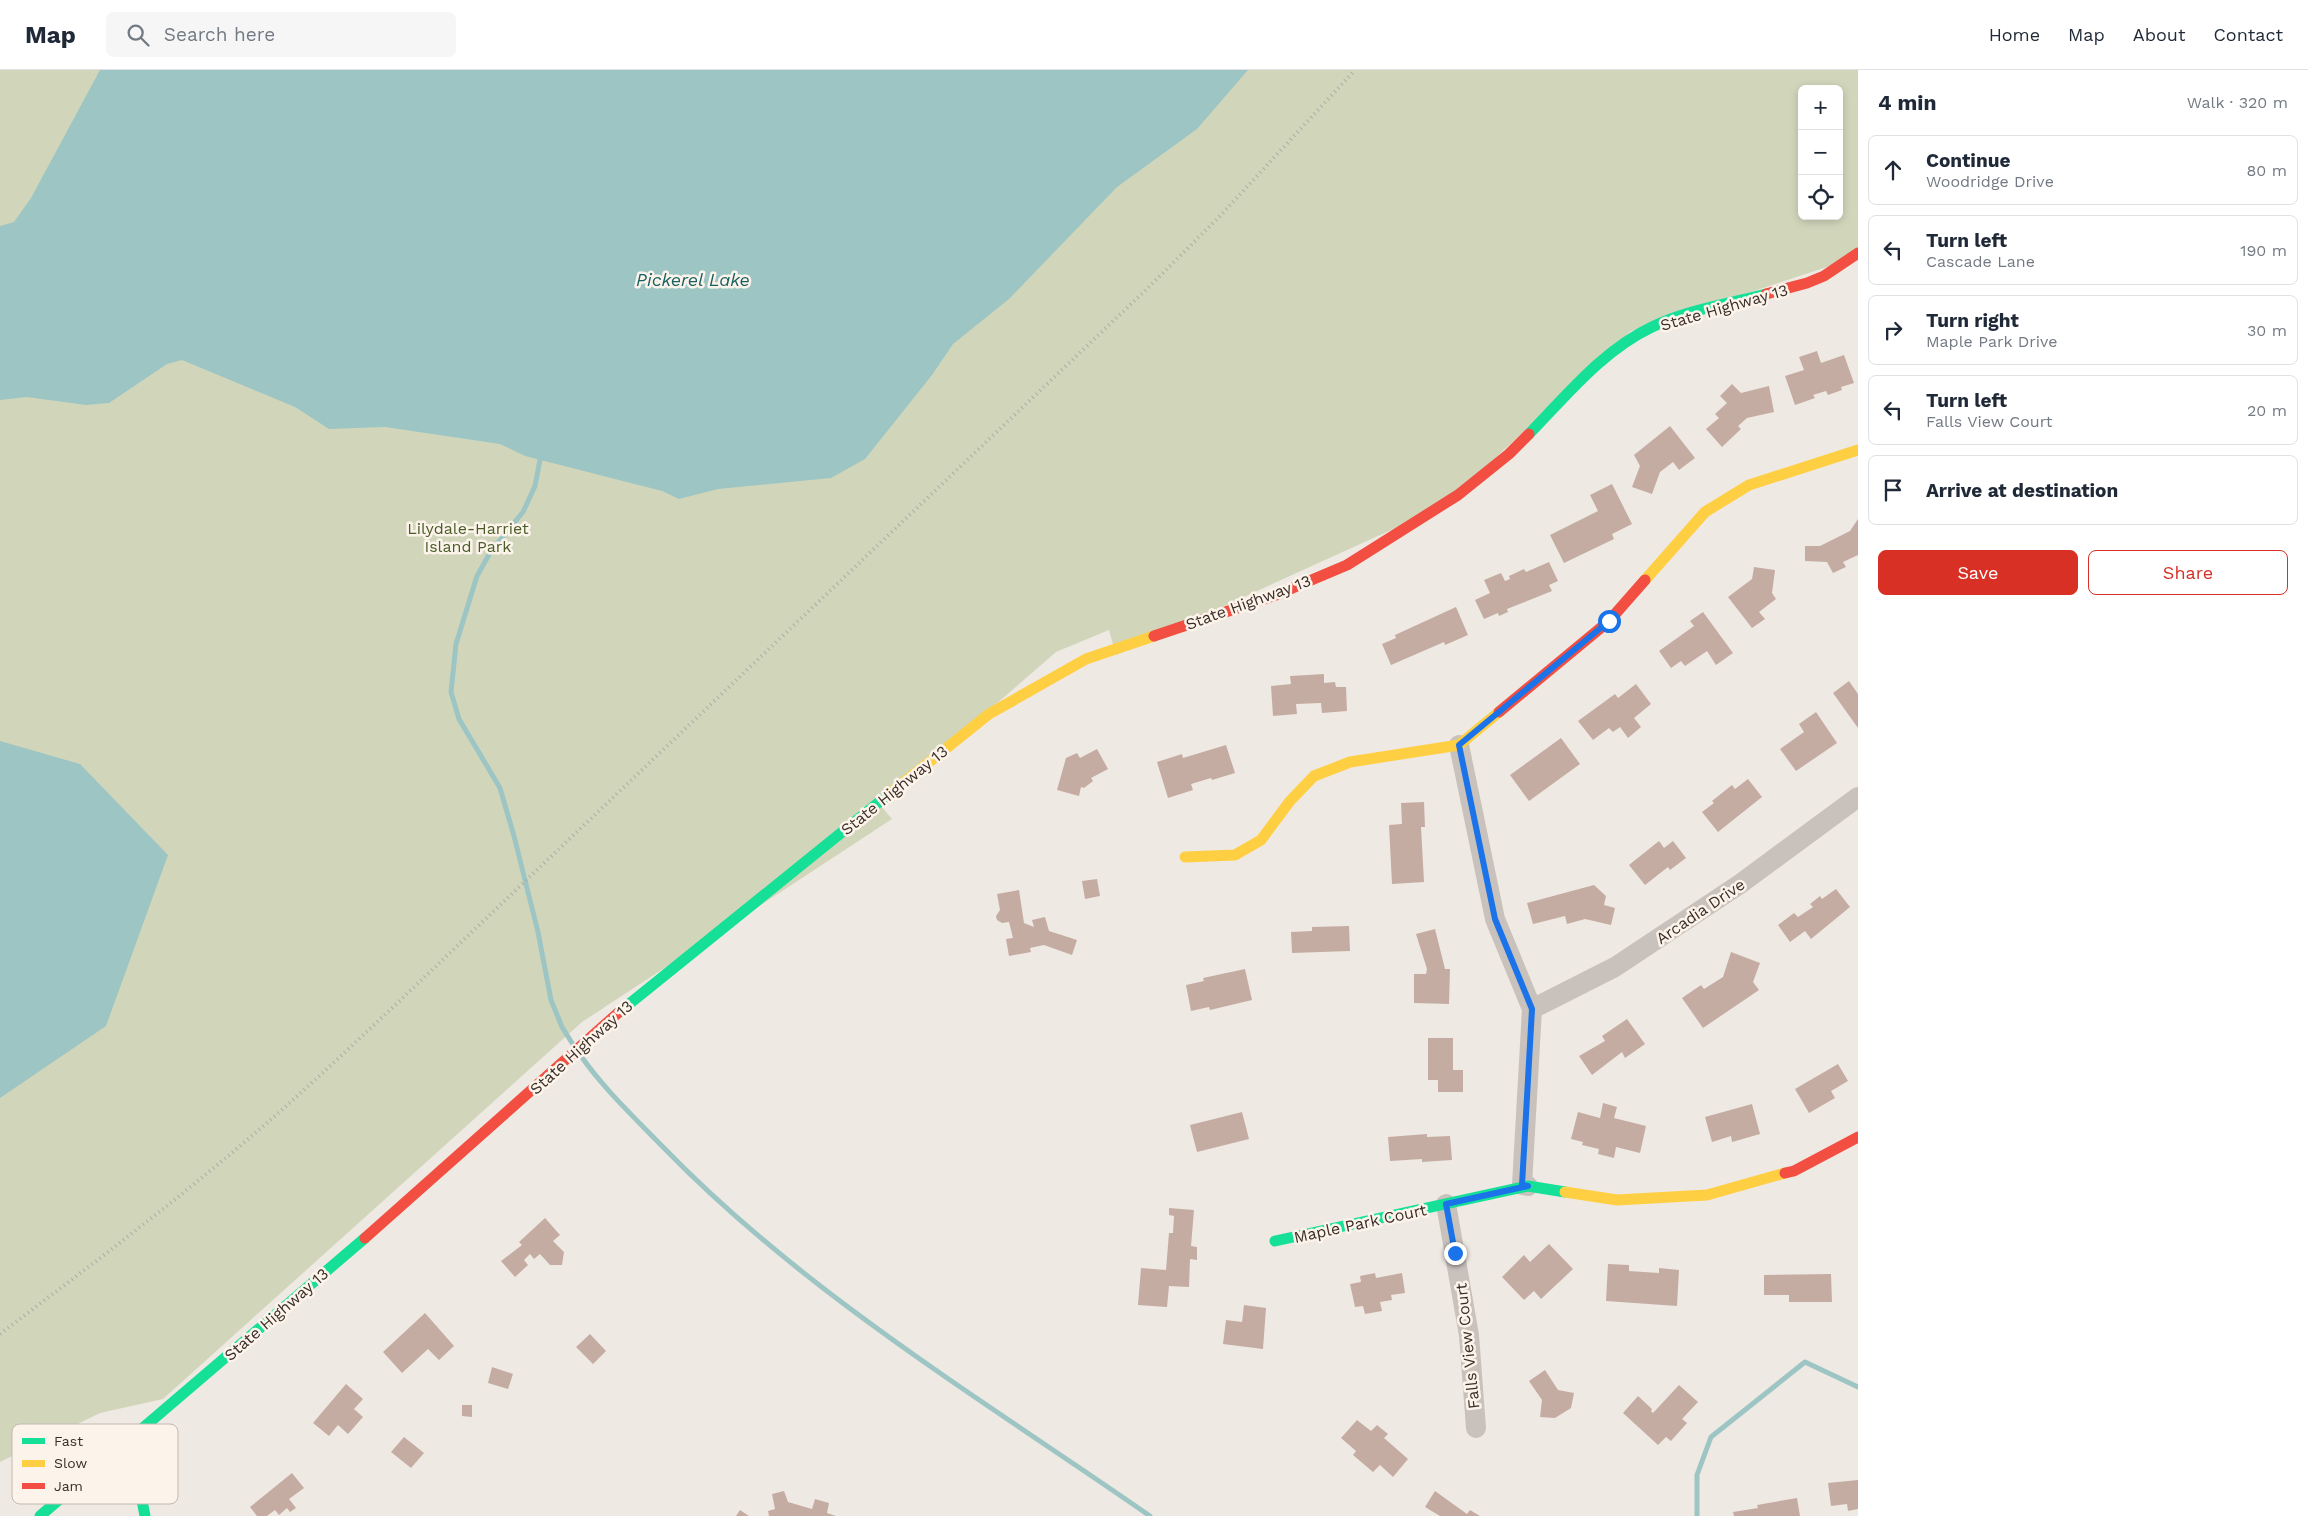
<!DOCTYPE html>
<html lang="en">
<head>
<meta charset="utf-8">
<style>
	body { margin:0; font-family:"Work Sans",sans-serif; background:#f6f6f7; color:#1f2937 }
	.controls { position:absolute; right:15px; top:15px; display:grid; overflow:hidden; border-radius:8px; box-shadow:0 2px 8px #0003 }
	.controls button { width:45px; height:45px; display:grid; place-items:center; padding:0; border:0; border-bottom:1px solid #e0e1e3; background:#fff; color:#1f2937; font:25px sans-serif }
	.stop { position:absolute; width:15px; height:15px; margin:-11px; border:4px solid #1a73e8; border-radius:50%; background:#fff }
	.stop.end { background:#1a73e8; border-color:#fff; box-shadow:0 1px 5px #0008 }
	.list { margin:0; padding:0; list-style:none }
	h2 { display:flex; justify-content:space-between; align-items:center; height:65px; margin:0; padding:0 20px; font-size:21px }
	h2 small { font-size:16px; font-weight:400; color:#747a83 }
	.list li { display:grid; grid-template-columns:32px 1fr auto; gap:15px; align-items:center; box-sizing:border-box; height:70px; margin:0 10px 10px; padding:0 10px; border:1px solid #e0e1e3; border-radius:8px }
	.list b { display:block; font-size:19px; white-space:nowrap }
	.list p { margin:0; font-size:16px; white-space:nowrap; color:#747a83 }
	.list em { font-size:16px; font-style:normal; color:#747a83 }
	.actions { display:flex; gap:10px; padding:15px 20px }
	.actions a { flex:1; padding:11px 0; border:1px solid #d93025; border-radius:8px; text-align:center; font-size:18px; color:#d93025 }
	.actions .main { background:#d93025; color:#fff }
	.icon { flex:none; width:28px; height:28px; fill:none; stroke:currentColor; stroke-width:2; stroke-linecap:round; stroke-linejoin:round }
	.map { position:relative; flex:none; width:1858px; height:1446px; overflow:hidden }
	header { display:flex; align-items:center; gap:30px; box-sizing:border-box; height:70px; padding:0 25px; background:#fff; border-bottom:1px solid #e0e1e3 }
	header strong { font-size:24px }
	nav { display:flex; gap:28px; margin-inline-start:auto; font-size:18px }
	.search { width:350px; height:45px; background:#f6f6f7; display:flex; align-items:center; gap:12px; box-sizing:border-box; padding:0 18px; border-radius:8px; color:#747a83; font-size:19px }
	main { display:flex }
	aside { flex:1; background:#fff }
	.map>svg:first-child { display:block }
	.green { fill:#d1d6bb; fill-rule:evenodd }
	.water { fill:#9cc5c4 }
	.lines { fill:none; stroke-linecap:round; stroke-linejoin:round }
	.stream { stroke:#9cc5c4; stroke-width:5 }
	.building { fill:#c5aca3 }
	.street { stroke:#c9c1bb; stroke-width:20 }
	.fast { stroke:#16e098; stroke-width:11 }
	.slow { stroke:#ffcf43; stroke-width:11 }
	.jam { stroke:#f24e42; stroke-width:11 }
	.rail { stroke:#b1aaa5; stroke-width:4; stroke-dasharray:1 4; stroke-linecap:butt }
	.route { stroke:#1a73e8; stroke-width:6 }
	.labels { text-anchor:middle; stroke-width:5; stroke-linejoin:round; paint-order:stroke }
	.street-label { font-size:16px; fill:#3b2e28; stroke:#fcf4eb }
	.park-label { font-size:16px; fill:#4b5c29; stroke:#fcf4eb }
	.water-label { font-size:18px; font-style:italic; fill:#185f62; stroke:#fcf4eb }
	.key { fill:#fcf4eb; stroke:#c2b9b0; stroke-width:1 }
	.key-label { font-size:14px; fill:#3b2e28 }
</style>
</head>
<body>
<header>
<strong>Map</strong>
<div class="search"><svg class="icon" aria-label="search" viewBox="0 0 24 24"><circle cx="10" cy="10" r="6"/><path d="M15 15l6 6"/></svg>Search here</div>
<nav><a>Home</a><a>Map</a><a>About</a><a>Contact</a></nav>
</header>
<main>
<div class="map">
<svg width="1858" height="1446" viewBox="0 0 1858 1446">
	<rect width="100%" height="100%" fill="#efe9e3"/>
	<!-- green -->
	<path class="green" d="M0,0H1858V187L1631,261L1444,436L1116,585L1109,560L1056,582L880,735L892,749L582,952L163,1329L100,1343L0,1392ZM1802,19H1839V146H1802Z"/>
	<!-- water -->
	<path class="water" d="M100,0H1248L1197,59L1117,117L1009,229L953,274L932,305L865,389L831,408L718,419L679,429L662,421L525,386L500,374L385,357L329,359L295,337L182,290L167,294L109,333L86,335L27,327L0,330V156L14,152L31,128Z
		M0,671L80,694L168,785L106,956L0,1028Z"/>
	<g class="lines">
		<!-- stream -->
		<path class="stream" d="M540,390L535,416L523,442L491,481L477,506L456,574L451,622L459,649L500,718L514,766L538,862L551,930L562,957L572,973
			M581,986C604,1019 634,1047 662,1076C804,1223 983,1330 1150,1446
			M1697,1446V1405L1711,1367L1805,1292L1858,1317"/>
	</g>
	<!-- building -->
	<path class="building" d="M1817,281L1821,293L1844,285L1854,313L1841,317L1842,320L1828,325L1826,321L1813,325L1815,328L1795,335L1785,306L1804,300L1799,287Z
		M1732,314L1741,323L1769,316L1774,342L1747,348L1738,356L1741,359L1722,377L1706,359L1719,348L1715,344L1727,333L1720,326Z
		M1670,356L1695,388L1679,400L1673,392L1660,402L1652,424L1632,417L1640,396L1634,385Z
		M1612,414L1632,454L1612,464L1614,469L1564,493L1550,465L1598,441L1590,425Z
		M1858,449V485L1843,492L1846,497L1833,503L1827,492L1805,491V476H1820L1850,461Z
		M1549,492L1558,511L1549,515L1552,521L1507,539L1508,542L1499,546L1498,543L1484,549L1475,530L1490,523L1484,510L1501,503L1505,511L1510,509L1509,506L1524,499L1526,502Z
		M1754,497L1775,500L1772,523L1776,529L1759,542L1765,549L1752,558L1728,527L1752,509Z
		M1456,537L1468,565L1445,575L1444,572L1391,595L1382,574L1396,568L1395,565Z
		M1703,542L1733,583L1716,595L1707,581L1685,596L1681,591L1671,598L1659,581L1694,556L1690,551Z
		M1324,604V613L1335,612L1336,617H1346L1347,641L1322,643L1321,633L1296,634L1297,644L1273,646L1271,616L1291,614L1290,606Z
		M1849,611L1858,624V658L1833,623Z
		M1636,614L1651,634L1634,648L1641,657L1628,668L1620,657L1613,662L1609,658L1593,670L1578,651L1615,624L1618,628Z
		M1816,642L1837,673L1796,701L1780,679L1804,662L1799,654Z
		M1561,668L1580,694L1529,731L1510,705Z
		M1226,675L1235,703L1212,710L1211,708L1191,714L1193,720L1168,728L1157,692L1182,684L1183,688Z
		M1097,679L1108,699L1091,708L1093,711L1084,718L1081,717L1079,726L1057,720L1066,688L1077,683L1080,688Z
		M1748,709L1762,727L1718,762L1702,742L1714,733L1712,731L1732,715L1735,719Z
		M1424,732L1425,757H1421L1424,812L1392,814L1389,755L1402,754L1401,733Z
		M1659,771L1664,778L1673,771L1686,788L1670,800L1668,797L1645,815L1629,795Z
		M1097,809L1100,826L1085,829L1082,811Z
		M1594,815L1606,826L1604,835L1615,838L1611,855L1585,849L1567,854L1565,846L1533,854L1527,833Z
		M1836,819L1850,837L1811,869L1805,861L1790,872L1778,855L1794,843L1798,847L1813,837L1810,834L1820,826L1822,829Z
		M1019,820L1024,853L1034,857L1032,850L1045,847L1049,861L1077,870L1072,885L1044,875L1030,878L1031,882L1009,886L1006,869L1013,868L1009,852L1002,853L997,850L996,846L1000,840L997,824Z
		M1349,856L1350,881L1292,883L1291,862L1312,861V857Z
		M1435,859L1445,899H1450L1449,934L1414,933V904H1426L1427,899L1416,864Z
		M1731,882L1760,893L1753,912L1759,920L1703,958L1682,928L1701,915L1704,919L1723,907Z
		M1245,899L1252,930L1210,940L1209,937L1191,941L1186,915L1204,911L1203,908Z
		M1627,949L1645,974L1625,988L1622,982L1592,1005L1579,986L1605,971L1602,966Z
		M1428,968H1453V1000H1463V1022H1438V1010H1428Z
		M1838,994L1848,1011L1831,1021L1835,1028L1809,1043L1795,1019Z
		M1603,1033L1617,1037L1614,1048L1646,1056L1640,1083L1616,1077L1614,1088L1598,1084L1599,1079L1582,1075L1583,1072L1571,1069L1578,1042L1600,1048Z
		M1752,1034L1760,1064L1732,1072L1731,1066L1712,1072L1705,1047Z
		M1242,1042L1249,1069L1197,1082L1190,1055Z
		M1427,1064V1067L1450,1066L1452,1090L1422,1092V1089L1390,1091L1388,1067Z
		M1169,1138L1194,1140L1191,1176L1197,1177V1190L1190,1189L1189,1217L1169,1216L1167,1237L1138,1235L1141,1198L1166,1200L1169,1163H1173L1174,1146L1169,1145Z
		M545,1148L560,1165L553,1171L564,1182L562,1195H550L540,1184L534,1189L530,1184L524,1190L528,1195L515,1207L501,1191L522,1175L519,1172Z
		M1549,1174L1573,1199L1541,1229L1534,1221L1524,1230L1502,1207L1524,1185L1530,1192Z
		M1608,1194L1629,1195V1201L1659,1203V1198L1679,1200L1677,1236L1606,1231Z
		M1375,1203L1376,1208L1402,1203L1405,1223L1391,1225L1392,1230L1380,1232L1382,1241L1365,1244L1363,1236L1355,1237L1350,1214L1361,1212L1360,1206Z
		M1831,1204L1832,1232H1789V1225H1764V1205Z
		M1244,1235L1266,1238L1263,1279L1223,1274L1226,1250L1242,1252Z
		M425,1243L454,1276L439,1290L428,1279L402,1303L383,1282Z
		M590,1264L606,1281L593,1294L576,1277Z
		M492,1297L513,1304L508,1319L488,1313Z
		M1545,1300L1558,1320L1574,1323L1571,1338L1555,1348L1540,1347L1542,1330L1529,1311Z
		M346,1314L363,1329L354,1339L363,1347L348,1364L338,1355L329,1366L313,1353Z
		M1679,1315L1698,1332L1682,1349L1687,1353L1671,1371L1666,1367L1658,1375L1623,1343L1638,1326L1652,1339L1651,1341L1653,1343Z
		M462,1335H472V1347L462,1346Z
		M1357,1350L1371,1361L1377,1355L1388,1364L1384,1368L1408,1389L1393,1407L1380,1395L1373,1402L1353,1385L1356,1381L1341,1368Z
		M404,1367L424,1383L411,1398L391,1382Z
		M292,1403L304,1418L289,1429L296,1438L290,1442L287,1438L279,1445L275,1440L267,1446H257L250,1437Z
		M1858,1410V1439L1848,1441L1847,1434L1831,1436L1828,1413Z
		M784,1421L788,1432L812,1439L815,1429L829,1433L827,1443L836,1446H769L768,1441L775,1439L772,1424Z
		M1435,1421L1467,1444L1470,1440L1480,1446H1440L1425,1437Z
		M1797,1428L1800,1446H1734L1733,1442L1758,1438L1757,1435Z
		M740,1440L749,1446H736Z"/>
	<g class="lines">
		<!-- street -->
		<path class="street" d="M1459,675L1495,849L1532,939L1522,1115L1528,1116
			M1532,939L1615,897L1740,814L1858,727
			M1446,1134L1469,1265L1476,1358"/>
		<!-- fast -->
		<path class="fast" d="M1529,364C1566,326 1603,280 1652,257C1687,240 1728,234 1766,224
			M618,943L888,725
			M1275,1171L1528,1116L1565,1122
			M117,1382L140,1420L145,1446
			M40,1446L365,1168"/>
		<!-- slow -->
		<path class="slow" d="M1645,510L1705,442L1749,415L1858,380
			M888,725L989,644L1086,589L1154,566
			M1185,787L1235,785L1261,770L1290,731L1314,706L1350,692L1459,675L1499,642
			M1565,1122L1617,1130L1707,1125L1785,1103"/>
		<!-- jam -->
		<path class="jam" d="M1766,224L1807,213L1824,206L1858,183
			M1154,566L1276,525L1347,495L1458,425L1509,384L1529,364
			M1499,642L1609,551L1645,510
			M1785,1103L1794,1101L1858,1067
			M365,1168L618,943"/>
		<!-- rail -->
		<path class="rail" d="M0,1264C86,1199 171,1135 253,1065C300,1025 345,982 390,940L1152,214L1220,146L1355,0"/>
	</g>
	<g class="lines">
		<!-- route -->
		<path class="route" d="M1455,1183L1446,1134L1528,1116L1522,1115L1532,939L1495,849L1459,675L1609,551"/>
	</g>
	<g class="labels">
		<!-- street labels -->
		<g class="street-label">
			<text transform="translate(1724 237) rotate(-16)" y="6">State Highway 13</text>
			<text transform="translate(1248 532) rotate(-20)" y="6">State Highway 13</text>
			<text transform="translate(894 720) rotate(-39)" y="6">State Highway 13</text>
			<text transform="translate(1700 841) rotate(-34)" y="6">Arcadia Drive</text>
			<text transform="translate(581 977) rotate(-42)" y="6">State Highway 13</text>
			<text transform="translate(1360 1153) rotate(-12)" y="6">Maple Park Court</text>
			<text transform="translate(276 1244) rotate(-41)" y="6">State Highway 13</text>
			<text transform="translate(1467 1276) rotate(-96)" y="6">Falls View Court</text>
		</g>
		<!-- park labels -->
		<g class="park-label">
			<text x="468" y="464">Lilydale-Harriet<tspan x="468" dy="18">Island Park</tspan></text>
		</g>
		<!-- water labels -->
		<g class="water-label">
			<text x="693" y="216">Pickerel Lake</text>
		</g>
	</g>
	<!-- legend -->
	<rect x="12" y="1354" width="166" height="80" rx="8" class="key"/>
	<rect x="22" y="1368" width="23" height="6" fill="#16e098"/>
	<rect x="22" y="1390" width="23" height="7" fill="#ffcf43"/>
	<rect x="22" y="1413" width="23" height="6" fill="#f24e42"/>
	<g class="key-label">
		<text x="54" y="1376">Fast</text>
		<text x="54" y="1398">Slow</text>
		<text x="54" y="1421">Jam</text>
	</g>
</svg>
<div class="controls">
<button>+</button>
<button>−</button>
<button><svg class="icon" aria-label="locate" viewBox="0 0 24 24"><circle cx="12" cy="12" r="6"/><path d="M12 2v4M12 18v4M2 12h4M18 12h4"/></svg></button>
</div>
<div class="stop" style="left:1609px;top:551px"></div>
<div class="stop end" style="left:1455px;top:1183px"></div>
</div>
<aside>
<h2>4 min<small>Walk · 320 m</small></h2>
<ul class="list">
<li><svg class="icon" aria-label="ahead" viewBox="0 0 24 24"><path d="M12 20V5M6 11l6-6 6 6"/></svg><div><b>Continue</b><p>Woodridge Drive</p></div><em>80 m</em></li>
<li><svg class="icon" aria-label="left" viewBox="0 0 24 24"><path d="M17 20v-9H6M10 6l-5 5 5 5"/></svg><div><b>Turn left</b><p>Cascade Lane</p></div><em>190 m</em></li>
<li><svg class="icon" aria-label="right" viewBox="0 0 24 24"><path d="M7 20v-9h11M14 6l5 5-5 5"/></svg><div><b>Turn right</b><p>Maple Park Drive</p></div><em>30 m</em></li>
<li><svg class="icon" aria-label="left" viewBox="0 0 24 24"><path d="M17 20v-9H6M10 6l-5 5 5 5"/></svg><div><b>Turn left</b><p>Falls View Court</p></div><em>20 m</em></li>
<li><svg class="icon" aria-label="arrive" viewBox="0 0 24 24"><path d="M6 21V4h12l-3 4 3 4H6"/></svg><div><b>Arrive at destination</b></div></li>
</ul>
<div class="actions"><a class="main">Save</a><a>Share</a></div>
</aside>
</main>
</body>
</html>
